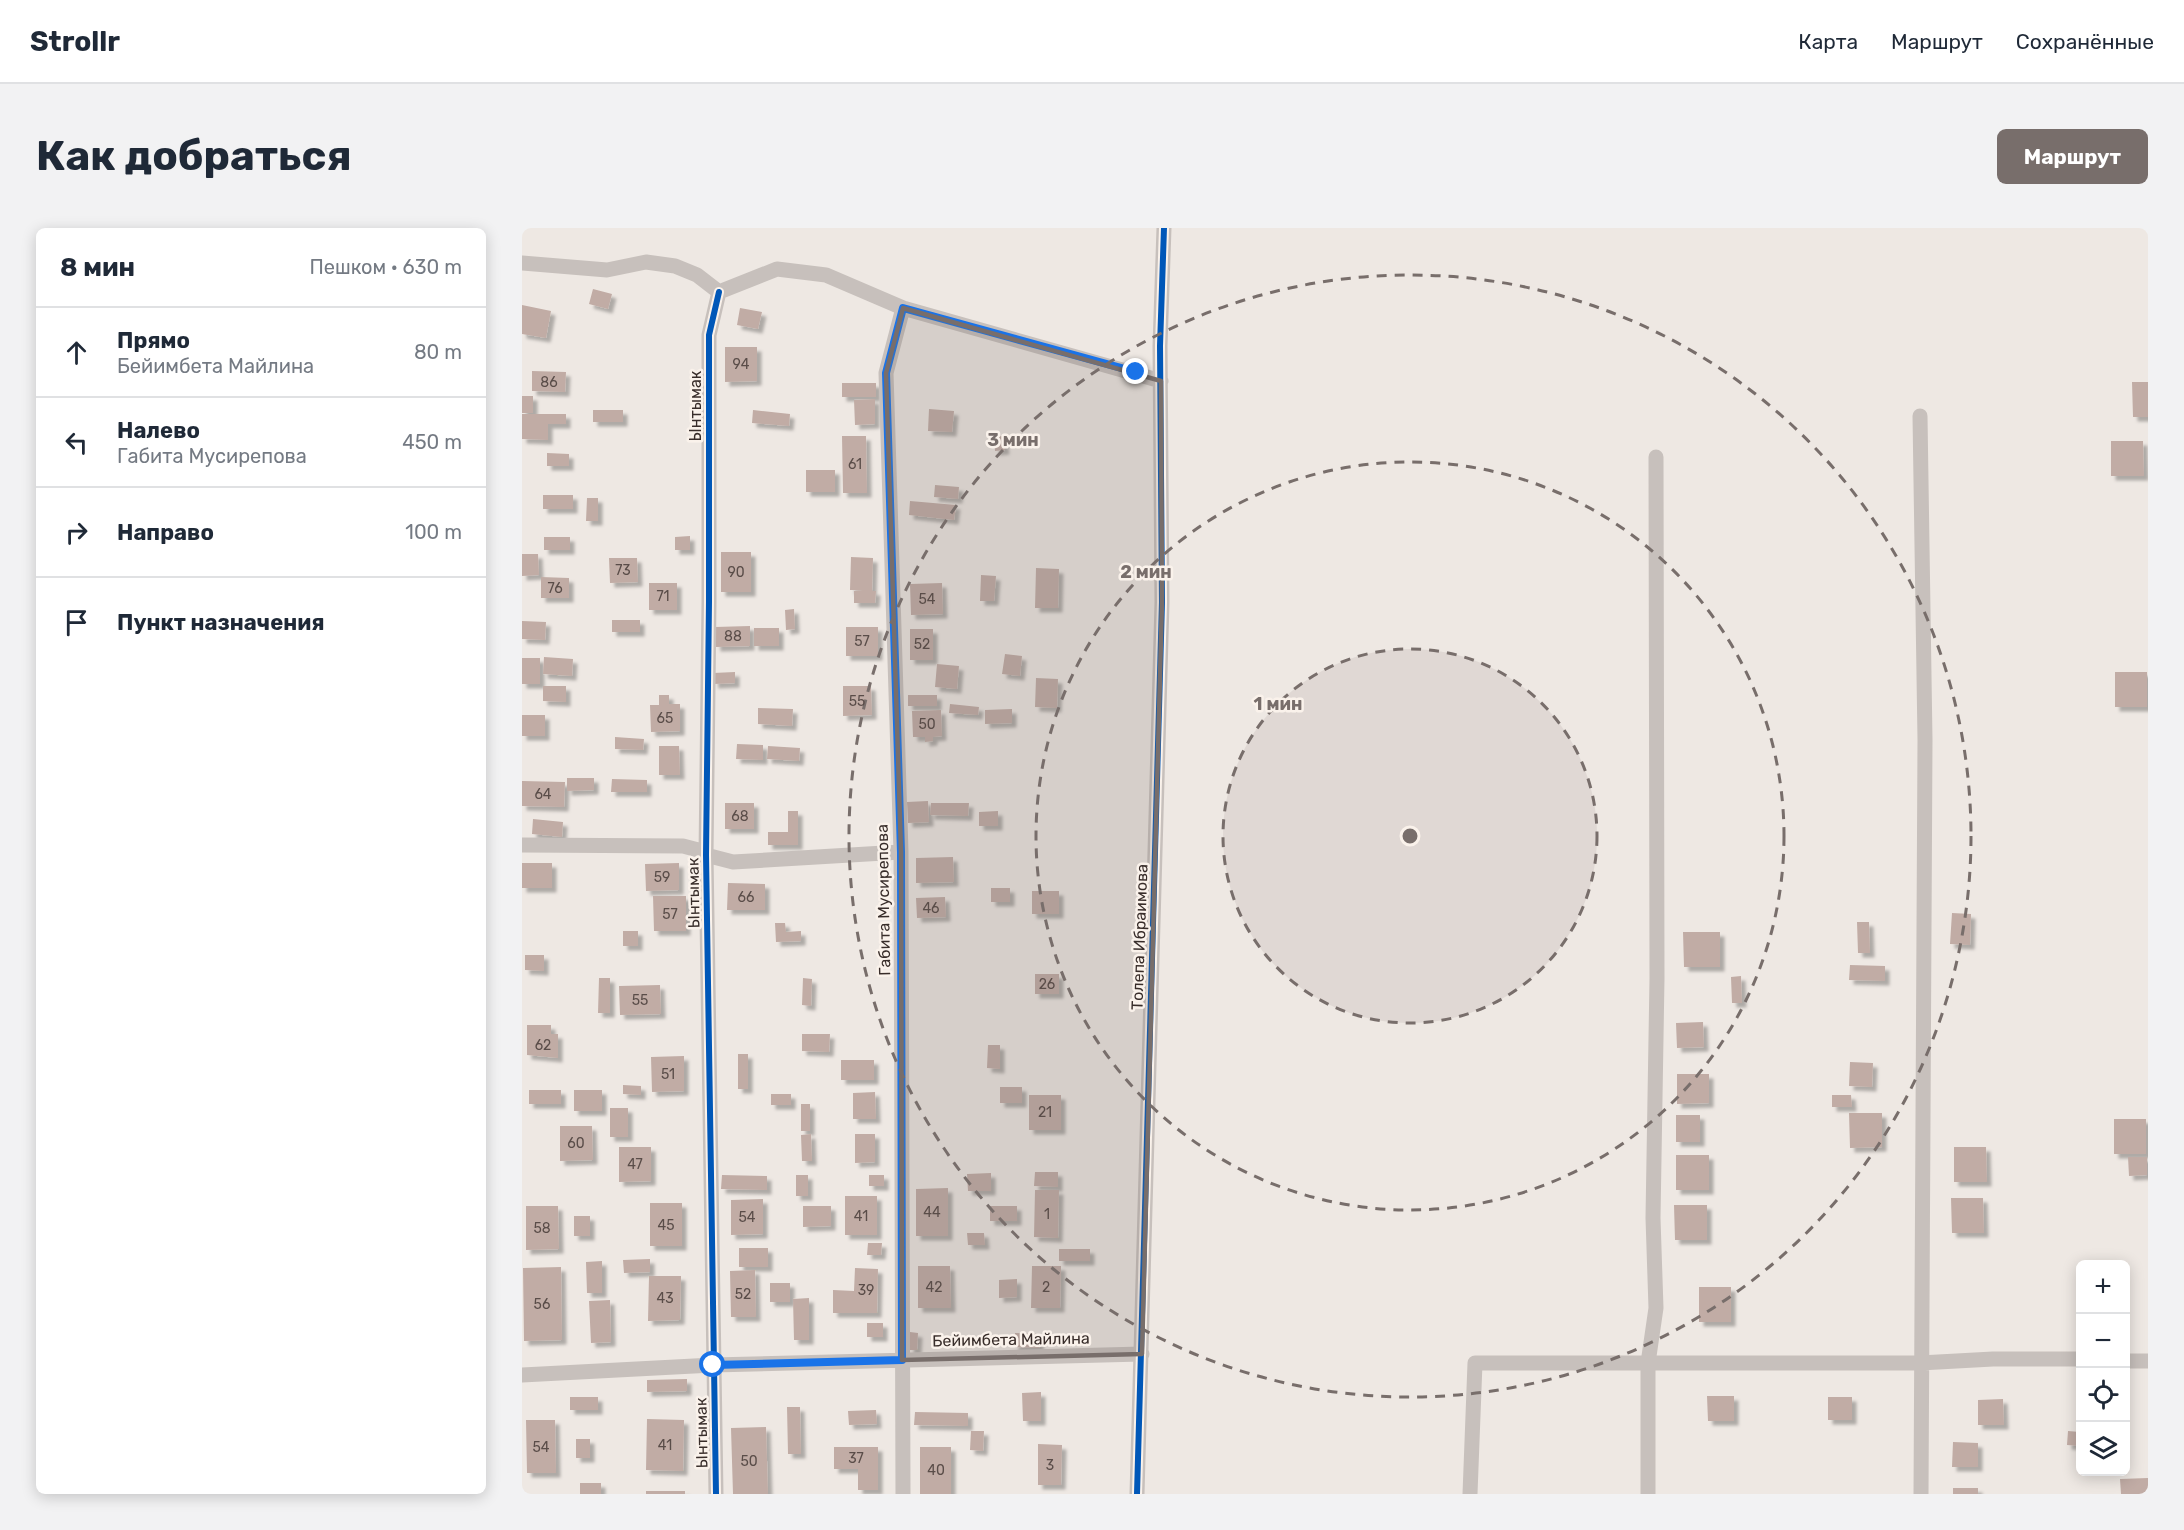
<!DOCTYPE html>
<html lang="ru">
<head>
<meta charset="utf-8">
<style>
	body { margin:0; font-family:Rubik,sans-serif; background:#f2f2f3; color:#1f2937 }
	.controls { position:absolute; right:18px; bottom:18px; display:grid; overflow:hidden; border-radius:9px; box-shadow:0 3px 15px #0003 }
	.controls button { width:54px; height:54px; display:grid; place-items:center; padding:0; border:0; border-bottom:2px solid #e0e1e3; background:#fff; color:#1f2937; font:30px sans-serif }
	.stop { position:absolute; width:18px; height:18px; margin:-14px; border:4px solid #1a73e8; border-radius:50%; background:#fff }
	.stop.end { background:#1a73e8; border-color:#fff; box-shadow:0 2px 6px #0008 }
	.list { margin:0; padding:0; list-style:none }
	h2 { display:flex; justify-content:space-between; align-items:center; height:78px; margin:0; padding:0 24px; font-size:26px }
	h2 small { font-size:20px; font-weight:400; color:#747a83 }
	.list li { display:grid; grid-template-columns:39px 1fr auto; gap:18px; align-items:center; box-sizing:border-box; height:90px; padding:0 24px; border-top:2px solid #e0e1e3 }
	.list b { display:block; font-size:22px; white-space:nowrap }
	.list p { margin:0; font-size:20px; white-space:nowrap; color:#747a83 }
	.list em { font-size:20px; font-style:normal; color:#747a83 }
	.icon { flex:none; width:33px; height:33px; fill:none; stroke:currentColor; stroke-width:2; stroke-linecap:round; stroke-linejoin:round }
	.map { position:relative; flex:none; width:1626px; height:1266px; overflow:hidden; border-radius:9px }
	header { display:flex; align-items:center; gap:36px; box-sizing:border-box; height:84px; padding:0 30px; background:#fff; border-bottom:2px solid #e0e1e3 }
	header strong { font-size:28px }
	nav { display:flex; gap:33px; margin-inline-start:auto; font-size:21px }
	.intro { display:flex; align-items:center; justify-content:space-between; box-sizing:border-box; height:144px; padding:0 36px }
	h1 { margin:0; font-size:42px }
	.button { padding:15px 27px; border-radius:9px; background:#786e6b; color:#fff; font-size:21px; font-weight:700 }
	main { display:flex; gap:36px; padding:0 36px }
	aside { flex:1; background:#fff; border-radius:9px; box-shadow:0 3px 15px #0003 }
	.map>svg:first-child { display:block }
	.building { fill:#c1aca5; filter:url(#shadow) }
	.lines { fill:none; stroke-linecap:round; stroke-linejoin:round }
	.minor { stroke:#c7c0bc; stroke-width:15 }
	.cycleway-casing { stroke:#faf2eb; stroke-width:10 }
	.cycleway { stroke:#0057b8; stroke-width:6 }
	.route { stroke:#1a73e8; stroke-width:8 }
	.marked { fill:#786e6b; fill-opacity:0.2; stroke:#786e6b; stroke-width:4.5; stroke-linejoin:round }
	.ring { fill:none; stroke:#786e6b; stroke-width:3; stroke-dasharray:10 8 }
	.labels { text-anchor:middle; stroke-width:5; stroke-linejoin:round; paint-order:stroke }
	.number-label { font-size:14px; fill:#5a4d49 }
	.street-label { font-size:16px; fill:#382d2a; stroke:#faf2eb }
	.centre { fill:#786e6b; stroke:#faf2eb; stroke-width:3 }
	.ring-label { font-size:18px; text-anchor:middle; font-weight:bold; fill:#786e6b; stroke:#faf2eb; stroke-width:5; stroke-linejoin:round; paint-order:stroke }
</style>
</head>
<body>
<header>
<strong>Strollr</strong>
<nav><a>Карта</a><a>Маршрут</a><a>Сохранённые</a></nav>
</header>
<div class="intro"><h1>Как добраться</h1><a class="button">Маршрут</a></div>
<main>
<aside>
<h2>8 мин<small>Пешком · 630 m</small></h2>
<ul class="list">
<li><svg class="icon" aria-label="ahead" viewBox="0 0 24 24"><path d="M12 20V5M6 11l6-6 6 6"/></svg><div><b>Прямо</b><p>Бейимбета Майлина</p></div><em>80 m</em></li>
<li><svg class="icon" aria-label="left" viewBox="0 0 24 24"><path d="M17 20v-9H6M10 6l-5 5 5 5"/></svg><div><b>Налево</b><p>Габита Мусирепова</p></div><em>450 m</em></li>
<li><svg class="icon" aria-label="right" viewBox="0 0 24 24"><path d="M7 20v-9h11M14 6l5 5-5 5"/></svg><div><b>Направо</b></div><em>100 m</em></li>
<li><svg class="icon" aria-label="arrive" viewBox="0 0 24 24"><path d="M6 21V4h12l-3 4 3 4H6"/></svg><div><b>Пункт назначения</b></div></li>
</ul>
</aside>
<div class="map">
<svg width="1626" height="1266" viewBox="0 0 1626 1266">
	<defs>
		<filter id="shadow"><feDropShadow dx="4.5" dy="4.5" stdDeviation="1.5" flood-color="#0004"/></filter>
	</defs>
	<rect width="100%" height="100%" fill="#eee8e3"/>
	<!-- building -->
	<path class="building" d="M71,61L90,66L86,81L67,76Z
		M0,77L29,83L24,110L0,106Z
		M218,80L240,84L236,101L215,97Z
		M203,119H235V153L203,154Z
		M10,143L44,144L43,164L10,163Z
		M1610,154H1626V189H1611Z
		M320,155H354V169H320Z
		M0,168H11V185H0Z
		M353,171V196L333,197L332,172Z
		M407,181L432,183L430,204L406,203Z
		M71,182H101V194H71Z
		M231,182L268,186L267,198L230,195Z
		M0,186H44V196H26V212L0,211Z
		M320,208H344L345,265H321Z
		M481,208L483,222L473,223L472,209Z
		M1589,213H1621L1622,248H1589Z
		M25,225L47,226V238H25Z
		M284,242H313V264H284Z
		M413,257L437,259L436,271L412,269Z
		M21,267H51V281H21Z
		M65,270H76V293H64Z
		M388,273L434,277L432,292L387,287Z
		M168,308V322H153V309Z
		M22,309H48V322H22Z
		M199,324H229V364H199Z
		M0,326H16L17,347L0,348Z
		M329,329L351,330L350,363H354L353,375H332V363L341,362H328Z
		M87,330H115L116,354L88,355Z
		M514,340L537,341L536,380H513Z
		M459,347L474,348L472,373H458Z
		M19,349L47,350V370H19Z
		M127,355H155V382H127Z
		M420,355L421,386L389,387L388,356Z
		M272,381L273,401L264,402L263,382Z
		M90,392H118V404H90Z
		M0,393L24,394L23,412L0,411Z
		M228,398V418L194,419L193,399Z
		M324,399H356V428H324Z
		M232,400H257V418H232Z
		M388,401H411V432H388Z
		M483,426L500,428L498,448L480,446Z
		M22,429L51,431L50,448L21,446Z
		M0,430H18V456H0Z
		M415,436L437,438L435,461L413,459Z
		M213,444V455L192,456L191,445Z
		M1593,444H1625V479H1593Z
		M514,450L536,451L535,480L513,479Z
		M21,458H44V474L21,473Z
		M321,458H349L350,487L321,488Z
		M137,467H147V476H158V503L129,504L128,477H137Z
		M386,467H415V478H386Z
		M428,476L457,479L456,487L427,485Z
		M236,480L271,481L270,498L236,496Z
		M490,481V495L463,496V482Z
		M419,482L420,508L411,509V513L403,514V509H391L390,483Z
		M0,487H23V508H0Z
		M93,509L122,511L121,522L93,521Z
		M215,516L241,517V532L214,531Z
		M137,518H157L158,547H137Z
		M246,518L278,520L277,533L245,531Z
		M45,550H72V562L45,563Z
		M90,551L125,552V564H89Z
		M0,553L43,554L42,579L0,578Z
		M406,573L407,594L386,595L385,574Z
		M203,575H232V601H203Z
		M409,575H447L446,588L408,587Z
		M266,583H276V617H246V604H266Z
		M476,583V598H457V584Z
		M11,591L41,594L40,609L10,606Z
		M431,629L432,654L394,655V630Z
		M0,635H30V660H0Z
		M157,635V662L124,663L123,636Z
		M206,655L243,656V682H205Z
		M469,660H488V674H469Z
		M510,663H537V686H510Z
		M131,668H164V703H132Z
		M423,669L424,689L395,690L394,670Z
		M1430,685L1449,686L1448,717L1428,716Z
		M1335,694H1347L1348,725H1336Z
		M253,695H263L264,704L279,703V713L254,714Z
		M101,703H116V718H101Z
		M1161,704H1198V739H1162Z
		M3,727H22V743L3,742Z
		M1328,737L1363,738V753L1327,752Z
		M513,746H537V766H513Z
		M1219,748L1220,775H1210L1209,749Z
		M77,750H88V785H76Z
		M281,750L290,751L289,778L280,777Z
		M138,757L139,786L98,787L97,758Z
		M1181,794L1182,819L1155,820L1154,795Z
		M5,797H29V806H36V830L5,827Z
		M280,806H308L307,824L280,823Z
		M466,817H478V841L465,840Z
		M216,826H226V861H216Z
		M162,828V863L130,864L129,829Z
		M319,832H352V852H319Z
		M1328,834L1351,835L1350,859L1327,858Z
		M1155,846H1187V875L1155,876Z
		M101,857L119,858V867L101,866Z
		M478,859H500V875H478Z
		M7,862H39V876H7Z
		M52,862H80V883H52Z
		M353,864L354,891H331V865Z
		M249,866H269V877H249Z
		M507,867H539V902H507Z
		M1310,867H1329L1330,879H1310Z
		M279,876H288V903H279Z
		M88,880H106V909H88Z
		M1327,885H1360V919L1328,920Z
		M1154,887H1178V914H1154Z
		M1592,891H1624V926H1592Z
		M38,898H70L71,932L38,933Z
		M289,906L290,933H280L279,907Z
		M333,906H353V934L333,935Z
		M97,919H129V953L97,954Z
		M1432,919H1464L1465,954H1432Z
		M1154,927H1187V962H1154Z
		M1606,929H1625V947L1607,948Z
		M513,944H536V959L512,958Z
		M469,945V963H446L445,946Z
		M200,947L245,948V962L199,961Z
		M274,947H286V968H274Z
		M347,947H362V958H347Z
		M426,960V1008H394V961Z
		M513,962H537L536,1010L512,1009Z
		M323,968H355V1007H323Z
		M1429,970H1461L1462,1005H1430Z
		M241,971V1006L209,1007V972Z
		M128,975H160V1018H128Z
		M1152,977H1185V1012H1153Z
		M4,978H36L37,1021L4,1022Z
		M281,978H309V998L281,999Z
		M468,978H495V993H468Z
		M52,988H68V1008H52Z
		M445,1005H462L463,1017H446Z
		M346,1015H360L359,1027H345Z
		M217,1020H246V1039H217Z
		M537,1021H568V1033H537Z
		M128,1031V1044L102,1045L101,1032Z
		M80,1033V1065H65L64,1034Z
		M396,1038H428L429,1080H396Z
		M510,1038H539L538,1080H509Z
		M39,1039L40,1112L2,1113L1,1040Z
		M333,1040L356,1041L355,1085H311V1062L332,1063Z
		M233,1042L234,1089H209L208,1043Z
		M127,1048H159L158,1092L126,1093Z
		M495,1051V1069L477,1070V1052Z
		M248,1055H268V1074H248Z
		M1177,1059H1209V1094H1177Z
		M287,1070V1112H272L271,1071Z
		M88,1072L89,1114L69,1115L67,1073Z
		M345,1095H361V1109H345Z
		M388,1104L396,1105L395,1122H387Z
		M493,1105L518,1106L517,1120L492,1119Z
		M165,1151V1163L125,1164V1152Z
		M519,1164V1193H501L500,1165Z
		M1185,1168H1212V1193H1186Z
		M48,1169H76V1182H48Z
		M1306,1169H1330V1192H1306Z
		M1481,1171L1482,1197H1456V1172Z
		M265,1179H278L279,1226H266Z
		M354,1182L355,1196L327,1197L326,1183Z
		M393,1184L446,1185V1198L392,1197Z
		M125,1191L162,1192L161,1243L124,1242Z
		M4,1192H33L34,1245H5Z
		M244,1199L246,1266H211L209,1200Z
		M449,1203H462L461,1223L448,1222Z
		M1546,1203L1558,1204V1218L1545,1217Z
		M54,1211H68V1230H54Z
		M1431,1214L1456,1215V1239H1430Z
		M516,1216L540,1217L539,1257H516Z
		M312,1219H356V1262H336V1241H312Z
		M398,1219H429V1266H398Z
		M1626,1250V1266H1599L1598,1251Z
		M58,1255H79V1266H58Z
		M1431,1260H1456V1266H1431Z
		M124,1263H163V1266H124Z"/>
	<g class="lines">
		<!-- minor -->
		<path class="minor" d="M0,35L85,42L124,34L153,38L175,47L197,64L255,41L304,47L381,80L639,153
			M381,80L364,145L379,624L381,1266
			M1398,188L1403,512L1399,1266
			M0,617L161,618L184,624
			M184,627L211,634L379,624
			M1604,1133H1626
			M0,1147L191,1137L620,1126
			M194,1266L184,627L187,374V107L197,64
			M615,1266L640,374L638,118L642,0
			M948,1266L953,1135H1398L1471,1131H1558
			M1126,1266V1135L1134,1080L1131,990L1135,750L1134,229"/>
		<!-- cycleway casing -->
		<g class="cycleway-casing">
			<path id="cycleway" d="M194,1266L184,627L187,374V107L197,64
				M615,1266L640,374L638,118L642,0"/>
		</g>
		<!-- cycleway -->
		<use href="#cycleway" class="cycleway"/>
	</g>
	<g class="lines">
		<!-- route -->
		<path class="route" d="M191,1137L380,1132L379,624L364,145L381,80L614,144"/>
	</g>
	<!-- marked area -->
	<path class="marked" d="M381,80L639,153L640,374L620,1126L380,1132L379,624L364,145Z"/>
	<!-- distance rings -->
	<circle cx="888" cy="608" r="187" fill="#786e6b" fill-opacity=".12"/>
	<g class="ring">
		<circle cx="888" cy="608" r="187"/>
		<circle cx="888" cy="608" r="374"/>
		<circle cx="888" cy="608" r="561"/>
	</g>
	<g class="labels">
		<!-- number labels -->
		<g class="number-label">
			<text x="219" y="141">94</text>
			<text x="27" y="159">86</text>
			<text x="333" y="241">61</text>
			<text x="101" y="347">73</text>
			<text x="214" y="349">90</text>
			<text x="33" y="365">76</text>
			<text x="141" y="373">71</text>
			<text x="405" y="376">54</text>
			<text x="211" y="413">88</text>
			<text x="340" y="418">57</text>
			<text x="400" y="421">52</text>
			<text x="335" y="478">55</text>
			<text x="143" y="495">65</text>
			<text x="405" y="501">50</text>
			<text x="21" y="571">64</text>
			<text x="218" y="593">68</text>
			<text x="140" y="654">59</text>
			<text x="224" y="674">66</text>
			<text x="409" y="685">46</text>
			<text x="148" y="691">57</text>
			<text x="525" y="761">26</text>
			<text x="118" y="777">55</text>
			<text x="21" y="822">62</text>
			<text x="146" y="851">51</text>
			<text x="523" y="889">21</text>
			<text x="54" y="920">60</text>
			<text x="113" y="941">47</text>
			<text x="410" y="989">44</text>
			<text x="525" y="991">1</text>
			<text x="339" y="993">41</text>
			<text x="225" y="994">54</text>
			<text x="144" y="1002">45</text>
			<text x="20" y="1005">58</text>
			<text x="412" y="1064">42</text>
			<text x="524" y="1064">2</text>
			<text x="344" y="1067">39</text>
			<text x="221" y="1071">52</text>
			<text x="143" y="1075">43</text>
			<text x="20" y="1081">56</text>
			<text x="143" y="1222">41</text>
			<text x="19" y="1224">54</text>
			<text x="334" y="1235">37</text>
			<text x="227" y="1238">50</text>
			<text x="528" y="1242">3</text>
			<text x="414" y="1247">40</text>
		</g>
		<!-- street labels -->
		<g class="street-label">
			<text transform="translate(173 178) rotate(-90)" y="6">Ынтымак</text>
			<text transform="translate(171 665) rotate(-91)" y="6">Ынтымак</text>
			<text transform="translate(361 672) rotate(-91)" y="6">Габита Мусирепова</text>
			<text transform="translate(617 709) rotate(-88)" y="6">Толепа Ибраимова</text>
			<text transform="translate(489 1111) rotate(-1)" y="6">Бейимбета Майлина</text>
			<text transform="translate(179 1205) rotate(-91)" y="6">Ынтымак</text>
		</g>
	</g>
	<circle cx="888" cy="608" r="9" class="centre"/>
	<g class="ring-label">
		<text x="491" y="218">3 мин</text>
		<text x="624" y="350">2 мин</text>
		<text x="756" y="482">1 мин</text>
	</g>
</svg>
<div class="controls">
<button>+</button>
<button>−</button>
<button><svg class="icon" aria-label="locate" viewBox="0 0 24 24"><circle cx="12" cy="12" r="6"/><path d="M12 2v4M12 18v4M2 12h4M18 12h4"/></svg></button>
<button><svg class="icon" aria-label="layers" viewBox="0 0 24 24"><path d="M12 4l9 5-9 5-9-5zM3 14l9 5 9-5"/></svg></button>
</div>
<div class="stop" style="left:191px;top:1137px"></div>
<div class="stop end" style="left:614px;top:144px"></div>
</div>
</main>
</body>
</html>
